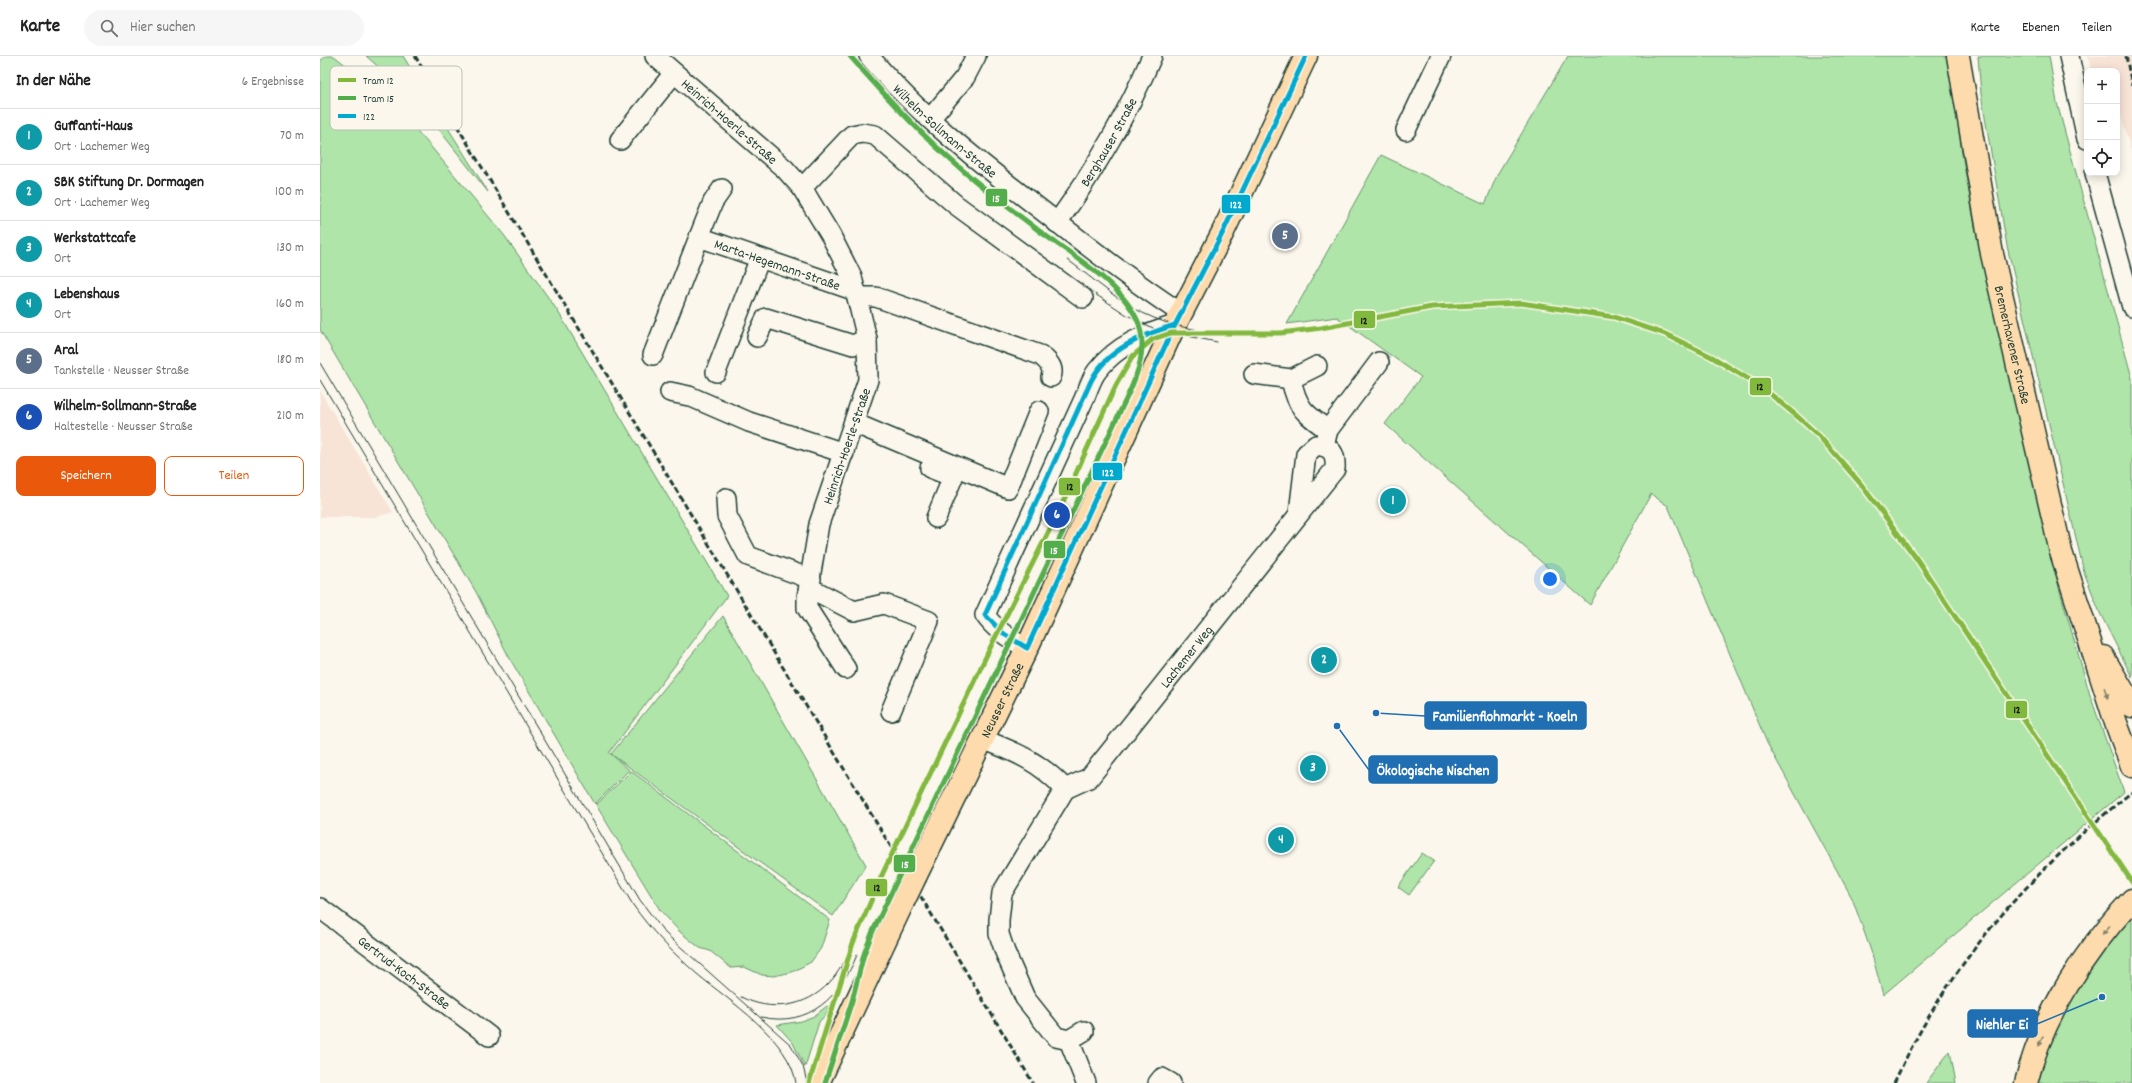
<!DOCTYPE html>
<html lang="de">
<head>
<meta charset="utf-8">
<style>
	body { margin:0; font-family:Dekko,sans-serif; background:#f6f6f6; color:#222 }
	.controls { position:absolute; right:12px; top:12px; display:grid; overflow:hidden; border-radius:8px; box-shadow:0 2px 10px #0003 }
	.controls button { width:36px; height:36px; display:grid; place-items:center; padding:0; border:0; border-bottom:1px solid #e0e0e0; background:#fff; color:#222; font:20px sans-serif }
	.you { position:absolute; left:1230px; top:523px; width:14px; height:14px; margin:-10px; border:3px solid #fff; border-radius:50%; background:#1a73e8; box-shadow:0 0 0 6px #1a73e833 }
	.badge { display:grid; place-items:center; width:26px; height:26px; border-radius:50%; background:#ea580c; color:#fff; font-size:13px; font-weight:700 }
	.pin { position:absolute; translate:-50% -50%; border:2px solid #fff; box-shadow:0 1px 4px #0006 }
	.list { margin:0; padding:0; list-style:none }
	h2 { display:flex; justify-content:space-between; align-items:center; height:52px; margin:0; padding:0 16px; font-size:17px }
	h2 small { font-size:13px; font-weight:400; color:#767676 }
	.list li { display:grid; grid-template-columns:26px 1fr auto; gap:12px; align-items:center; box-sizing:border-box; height:56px; padding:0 16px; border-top:1px solid #e0e0e0 }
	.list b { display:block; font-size:15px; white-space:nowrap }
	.list p { margin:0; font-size:13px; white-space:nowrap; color:#767676 }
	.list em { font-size:13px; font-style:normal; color:#767676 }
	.actions { display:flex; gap:8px; padding:12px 16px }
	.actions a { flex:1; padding:9px 0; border:1px solid #ea580c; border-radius:8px; text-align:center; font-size:14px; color:#ea580c }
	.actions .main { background:#ea580c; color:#fff }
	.icon { flex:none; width:22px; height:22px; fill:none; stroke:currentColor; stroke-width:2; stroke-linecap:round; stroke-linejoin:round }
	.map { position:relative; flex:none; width:1812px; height:1027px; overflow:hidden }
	header { display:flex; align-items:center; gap:24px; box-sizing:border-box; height:56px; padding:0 20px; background:#fff; border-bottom:1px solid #e0e0e0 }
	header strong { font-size:19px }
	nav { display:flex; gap:22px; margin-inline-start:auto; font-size:14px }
	.search { width:280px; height:36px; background:#f6f6f6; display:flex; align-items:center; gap:10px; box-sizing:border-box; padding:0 14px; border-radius:22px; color:#767676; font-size:15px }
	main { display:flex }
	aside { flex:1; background:#fff }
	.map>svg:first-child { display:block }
	.built { fill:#f8e4d7 }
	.green { fill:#afe5a8; stroke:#67916e }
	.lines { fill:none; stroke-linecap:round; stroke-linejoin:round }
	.minor-casing { stroke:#1f3d34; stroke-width:22 }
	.major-casing { stroke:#1f3d34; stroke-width:25 }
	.highway-casing { stroke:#1f3d34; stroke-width:25 }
	.minor { stroke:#fbf7ec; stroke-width:19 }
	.major { stroke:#fedbac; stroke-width:22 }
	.highway { stroke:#fedbac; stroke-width:22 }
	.tram { stroke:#1f3d34; stroke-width:1 }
	.rail { stroke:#1f3d34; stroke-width:3; stroke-dasharray:6 3; stroke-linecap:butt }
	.major-bridge-casing { stroke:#1f3d34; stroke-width:25; stroke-linecap:butt }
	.major-bridge { stroke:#fedbac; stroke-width:22 }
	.bus-1-casing { stroke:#fbf7ec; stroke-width:8 }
	.bus-1 { stroke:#00a9ce; stroke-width:5 }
	.tram-1-casing { stroke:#fbf7ec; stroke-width:8 }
	.tram-2-casing { stroke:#fbf7ec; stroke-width:8 }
	.tram-1 { stroke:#81b83e; stroke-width:5 }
	.tram-2 { stroke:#54ad4b; stroke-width:5 }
	.oneway { fill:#83846a }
	.labels { text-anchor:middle; stroke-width:4; stroke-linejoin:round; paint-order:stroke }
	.street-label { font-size:14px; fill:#1f3d34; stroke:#fbf7ec }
	.key { fill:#fbf7ec; stroke:#b9bfb5; stroke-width:1 }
	.key-label { font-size:11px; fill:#1f3d34 }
	.leader { fill:none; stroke:#1f6fb2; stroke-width:1.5 }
	.callout-dot { fill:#1f6fb2; stroke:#fbf7ec; stroke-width:1.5 }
	.callout { fill:#1f6fb2; stroke:#1f6fb2; stroke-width:1.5 }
	.callout-label { font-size:15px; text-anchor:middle; font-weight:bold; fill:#fff }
	.line-badge { stroke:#fbf7ec; stroke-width:1.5 }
	.badge-label { font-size:11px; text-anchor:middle; font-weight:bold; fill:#fff }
	.pale-badge-label { font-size:11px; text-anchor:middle; font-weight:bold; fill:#111 }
</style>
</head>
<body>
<header>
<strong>Karte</strong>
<div class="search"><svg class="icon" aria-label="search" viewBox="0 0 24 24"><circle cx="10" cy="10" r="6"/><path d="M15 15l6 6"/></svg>Hier suchen</div>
<nav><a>Karte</a><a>Ebenen</a><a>Teilen</a></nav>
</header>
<main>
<aside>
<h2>In der Nähe<small>6 Ergebnisse</small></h2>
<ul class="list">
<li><span class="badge" style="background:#0f9aa8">1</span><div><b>Guffanti-Haus</b><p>Ort · Lachemer Weg</p></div><em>70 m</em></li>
<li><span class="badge" style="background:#0f9aa8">2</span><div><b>SBK Stiftung Dr. Dormagen</b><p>Ort · Lachemer Weg</p></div><em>100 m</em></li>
<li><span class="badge" style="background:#0f9aa8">3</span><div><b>Werkstattcafe</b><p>Ort</p></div><em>130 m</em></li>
<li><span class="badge" style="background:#0f9aa8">4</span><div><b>Lebenshaus</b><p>Ort</p></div><em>160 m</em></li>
<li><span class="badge" style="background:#5c6f8a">5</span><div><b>Aral</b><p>Tankstelle · Neusser Straße</p></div><em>180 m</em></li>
<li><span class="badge" style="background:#1a4fb4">6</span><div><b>Wilhelm-Sollmann-Straße</b><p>Haltestelle · Neusser Straße</p></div><em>210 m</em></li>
</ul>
<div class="actions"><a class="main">Speichern</a><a>Teilen</a></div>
</aside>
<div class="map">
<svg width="1812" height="1027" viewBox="0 0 1812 1027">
	<rect width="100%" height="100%" fill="#fbf7ec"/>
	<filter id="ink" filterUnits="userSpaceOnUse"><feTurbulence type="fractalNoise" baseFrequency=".025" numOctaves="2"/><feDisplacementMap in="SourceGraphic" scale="8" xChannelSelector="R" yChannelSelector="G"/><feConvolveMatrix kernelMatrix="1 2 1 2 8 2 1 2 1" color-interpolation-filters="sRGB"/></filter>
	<g filter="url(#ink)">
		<!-- built -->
		<path class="built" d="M1768,0H1812V98L1797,46V15H1771Z
			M0,335L73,456L57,461H0Z"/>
		<!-- green -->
		<path class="green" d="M6,0H14L66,40L107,86L184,179L237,254L407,540L289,697L291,698L403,560L546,809L513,860L291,698L309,714L275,748L190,603L156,536L0,274V5Z
			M46,0H83L168,136L95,43Z
			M1248,0H1629L1642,98L1655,170L1739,532L1770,639L1804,736L1563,939L1551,895L1532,842L1447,687L1348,450L1331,438L1270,549L1065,368L1101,321L1017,261L967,268L1061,99L1165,148L1178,117Z
			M1658,0H1729L1737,47L1812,322V621L1780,557L1764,516L1687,190L1661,38Z
			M311,715L510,864L501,892L491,906L472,916L454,920L442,919L424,911L411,912L390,895L380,892L360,876L340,854L276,749Z
			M1102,797L1114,805L1089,839L1078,831Z
			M1812,859V1027H1715C1737,963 1768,910 1812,859Z
			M507,950L509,951L506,958L499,966L485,1011L473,987L457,969L482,965L494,960Z
			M1630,995L1636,1027H1606Z"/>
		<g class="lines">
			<!-- minor casing -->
			<g class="minor-casing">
				<g id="minor">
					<path id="s1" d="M335,0L465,113L482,132L511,180L532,221L547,283L548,324L499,468L487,541V552L526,613"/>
					<path id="s2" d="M549,0C598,59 660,107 720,153C766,189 812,225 861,257"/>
					<path d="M1749,0L1767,83"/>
					<path d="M610,63L645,21L656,0"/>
					<path d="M1086,74L1121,0"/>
					<path d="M300,84L354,17"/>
					<path d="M1775,117L1812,251"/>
					<path d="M482,132L532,79L542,77L555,79L636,149L763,242"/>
					<path id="s3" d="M737,167C774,115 807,59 832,0"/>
					<path id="s4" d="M379,181L536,235"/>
					<path d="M537,241H556L720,299C727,304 735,311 731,321"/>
					<path d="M437,281L446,262L533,289L547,283"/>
					<path d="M333,299L383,171L393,146L402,133"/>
					<path d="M997,310L971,323C977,352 984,357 1008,374"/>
					<path d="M396,316L440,202"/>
					<path d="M934,318L971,323"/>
					<path d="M350,336L369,340L429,366L524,397"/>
					<path d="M534,367L688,432L719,355"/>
					<path d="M1004,390L1008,374L1059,306"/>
					<path d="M610,412L633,421L616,462"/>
					<path d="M406,442L407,460L428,500L491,523"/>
					<path d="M490,532L534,555L564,548L609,565L571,655"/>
					<path d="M707,592C691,584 675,574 665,559L764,343C768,334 771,323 777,315C797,289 825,278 855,269"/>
					<path d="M662,683C696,696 720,706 745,733L682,837L679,864V878L685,896L705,942L736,981L749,984L764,975"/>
					<path id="s5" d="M745,733L769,722L1015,413C1016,397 1012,391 996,389L986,398L979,457"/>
					<path id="s6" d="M0,852L169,980"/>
					<path d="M749,984L766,1027"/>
					<path d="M838,1027L842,1022L851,1027"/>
				</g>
			</g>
			<!-- major casing -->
			<g class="major-casing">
				<g id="major">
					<path id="s7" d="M1638,0L1672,198L1741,496L1796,667L1812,710"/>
					<path d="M1783,601L1812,650"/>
					<path id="s8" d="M596,819L707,592L851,277L903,176L986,0"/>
					<path d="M498,1027L583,846"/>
				</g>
			</g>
			<!-- highway casing -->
			<g class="highway-casing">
				<path id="highway" d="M1706,1027C1722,960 1765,894 1812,844"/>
			</g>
			<!-- minor -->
			<use href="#minor" class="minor"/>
			<!-- major -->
			<use href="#major" class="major"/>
			<!-- highway -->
			<use href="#highway" class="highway"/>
			<!-- tram -->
			<path class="tram" d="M748,204C775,224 803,250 834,262C858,272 887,276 912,277
				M775,238L807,259L837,274L897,286
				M0,307L320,844L345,877L471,989L483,1010L487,1027
				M0,324L313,849C331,875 353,897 377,918C409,945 470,983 476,1027
				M421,941C450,956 486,952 509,927C519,917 525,903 532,890
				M441,961C490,972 520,940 537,899"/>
			<!-- rail -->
			<path class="rail" d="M95,0L713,1027
				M1806,0L1812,29
				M1574,1027C1630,906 1708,818 1812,736"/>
			<!-- major-bridge casing -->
			<g class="major-bridge-casing">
				<path id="major-bridge" d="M583,846L596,819"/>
			</g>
			<!-- major-bridge -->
			<use href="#major-bridge" class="major-bridge"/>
			<!-- bus-1 casing -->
			<g class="bus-1-casing">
				<path id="bus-1" d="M707,592L851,277L903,176L986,0
					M707,592L684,578L665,559L771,325C787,293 823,279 855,269"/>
			</g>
			<!-- bus-1 -->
			<use href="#bus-1" class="bus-1"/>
			<!-- tram-1 casing -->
			<g class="tram-1-casing">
				<path id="tram-1" d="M489,1027L533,887L562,819L671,590L737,459L796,329L813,300L833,283L851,277H961L1001,272L1112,251L1201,247L1294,261L1345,278L1392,301L1443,332L1478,361L1499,380L1540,427L1596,502L1812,826"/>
			</g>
			<!-- tram-2 casing -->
			<g class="tram-2-casing">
				<path id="tram-2" d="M505,1027L532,945L544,898L553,875L807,341C818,318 827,293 819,268C804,228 751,199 718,174C692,154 665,134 640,112C600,78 565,40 530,0"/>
			</g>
			<!-- tram-1 -->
			<use href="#tram-1" class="tram-1"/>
			<!-- tram-2 -->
			<use href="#tram-2" class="tram-2"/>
		</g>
		<!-- one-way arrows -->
		<defs><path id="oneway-solid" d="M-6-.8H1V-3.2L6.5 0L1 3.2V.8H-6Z"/></defs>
		<g class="oneway">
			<use href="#oneway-solid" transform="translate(1786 637) rotate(72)"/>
			<use href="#oneway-solid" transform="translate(1786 874) rotate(131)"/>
			<use href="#oneway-solid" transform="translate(1721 985) rotate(113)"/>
		</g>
	</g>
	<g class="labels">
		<!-- street labels -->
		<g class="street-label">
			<text dy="5" stroke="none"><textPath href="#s1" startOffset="99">Heinrich-Hoerle-Straße</textPath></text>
			<text dy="5" stroke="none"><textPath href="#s2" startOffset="107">Wilhelm-Sollmann-Straße</textPath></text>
			<text dy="5" stroke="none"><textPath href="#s3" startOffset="96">Berghauser Straße</textPath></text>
			<text dy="5" stroke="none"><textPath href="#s4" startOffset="83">Marta-Hegemann-Straße</textPath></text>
			<text dy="5" stroke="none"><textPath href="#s7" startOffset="294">Bremerhavener Straße</textPath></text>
			<text transform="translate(526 390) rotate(-71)" y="5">Heinrich-Hoerle-Straße</text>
			<text dy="5" stroke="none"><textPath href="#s5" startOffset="182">Lachemer Weg</textPath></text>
			<text dy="5" stroke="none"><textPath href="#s8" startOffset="195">Neusser Straße</textPath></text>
			<text dy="5" stroke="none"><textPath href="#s6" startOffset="106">Gertrud-Koch-Straße</textPath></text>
		</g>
	</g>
	<!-- legend -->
	<rect x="10" y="10" width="132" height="64" rx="6" class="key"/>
	<rect x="18" y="22" width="18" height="4" fill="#81b83e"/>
	<rect x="18" y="40" width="18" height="4" fill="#54ad4b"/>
	<rect x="18" y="58" width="18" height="4" fill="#00a9ce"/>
	<g class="key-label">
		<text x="43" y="28">Tram 12</text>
		<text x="43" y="46">Tram 15</text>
		<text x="43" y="64">122</text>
	</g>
	<!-- callouts -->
	<path class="leader" d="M1056 657L1105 660M1017 670L1049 714M1782 941L1717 968"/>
	<g class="callout-dot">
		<circle cx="1056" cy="657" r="4"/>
		<circle cx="1017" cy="670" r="4"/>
		<circle cx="1782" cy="941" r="4"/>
	</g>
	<g class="callout">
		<rect x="1105" y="646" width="161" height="27" rx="4"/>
		<rect x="1049" y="700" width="128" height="27" rx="4"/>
		<rect x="1648" y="954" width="69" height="27" rx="4"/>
	</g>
	<g class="callout-label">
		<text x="1185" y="665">Familienflohmarkt - Koeln</text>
		<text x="1113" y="719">Ökologische Nischen</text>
		<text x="1682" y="973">Niehler Ei</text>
	</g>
	<g class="line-badge">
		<rect x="665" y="132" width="23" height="19" rx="4" fill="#54ad4b"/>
		<rect x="901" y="138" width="30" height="20" rx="4" fill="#00a9ce"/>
		<rect x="1033" y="254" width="23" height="19" rx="4" fill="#81b83e"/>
		<rect x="1429" y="321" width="23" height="19" rx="4" fill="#81b83e"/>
		<rect x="772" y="406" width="31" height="19" rx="4" fill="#00a9ce"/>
		<rect x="738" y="421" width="23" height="19" rx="4" fill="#81b83e"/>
		<rect x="723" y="484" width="23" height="19" rx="4" fill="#54ad4b"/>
		<rect x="1685" y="644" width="23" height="19" rx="4" fill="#81b83e"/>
		<rect x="573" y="798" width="23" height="19" rx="4" fill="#54ad4b"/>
		<rect x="545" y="822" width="23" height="19" rx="4" fill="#81b83e"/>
	</g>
	<g class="badge-label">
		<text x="676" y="146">15</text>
		<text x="916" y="152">122</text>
		<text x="788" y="420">122</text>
		<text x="734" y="498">15</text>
		<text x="585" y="812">15</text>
	</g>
	<g class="pale-badge-label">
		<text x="1044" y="268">12</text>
		<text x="1440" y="334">12</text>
		<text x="750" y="434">12</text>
		<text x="1697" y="657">12</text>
		<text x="557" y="835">12</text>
	</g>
</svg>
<div class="controls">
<button>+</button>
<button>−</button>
<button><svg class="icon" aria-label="locate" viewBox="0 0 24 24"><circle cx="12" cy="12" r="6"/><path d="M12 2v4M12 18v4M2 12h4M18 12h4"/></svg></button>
</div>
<div class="you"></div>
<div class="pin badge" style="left:1073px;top:445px;background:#0f9aa8">1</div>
<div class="pin badge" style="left:1004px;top:604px;background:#0f9aa8">2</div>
<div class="pin badge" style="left:993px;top:712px;background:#0f9aa8">3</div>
<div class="pin badge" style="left:961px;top:784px;background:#0f9aa8">4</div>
<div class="pin badge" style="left:965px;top:180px;background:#5c6f8a">5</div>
<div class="pin badge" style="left:737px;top:459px;background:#1a4fb4">6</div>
</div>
</main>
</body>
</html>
